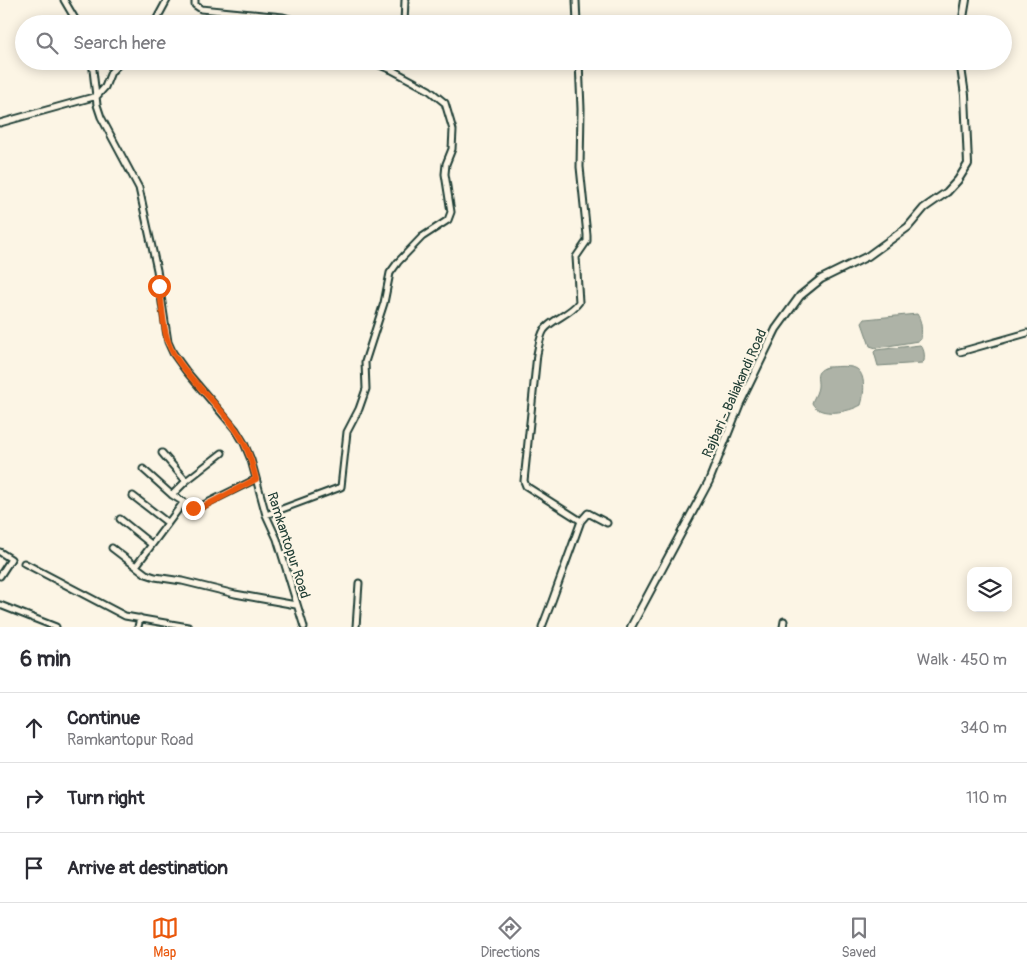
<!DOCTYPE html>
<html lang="en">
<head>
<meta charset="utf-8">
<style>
	body { margin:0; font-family:Pangolin,sans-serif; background:#f2f2f3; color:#2b2b33 }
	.controls { position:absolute; right:15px; bottom:15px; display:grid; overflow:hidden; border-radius:10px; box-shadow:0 2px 12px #0003 }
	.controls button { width:45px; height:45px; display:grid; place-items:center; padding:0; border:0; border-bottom:1px solid #e1e1e2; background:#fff; color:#2b2b33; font:25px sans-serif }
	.stop { position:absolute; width:15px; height:15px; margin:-11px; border:4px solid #ea580c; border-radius:50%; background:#fff }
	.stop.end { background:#ea580c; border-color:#fff; box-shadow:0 1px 5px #0008 }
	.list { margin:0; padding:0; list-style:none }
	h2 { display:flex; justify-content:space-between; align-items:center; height:65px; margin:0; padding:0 20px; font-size:21px }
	h2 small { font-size:16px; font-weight:400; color:#7c7c81 }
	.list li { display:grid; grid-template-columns:32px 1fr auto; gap:15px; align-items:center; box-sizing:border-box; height:70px; padding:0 20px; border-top:1px solid #e1e1e2 }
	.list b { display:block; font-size:19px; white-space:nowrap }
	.list p { margin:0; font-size:16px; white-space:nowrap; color:#7c7c81 }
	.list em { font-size:16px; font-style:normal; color:#7c7c81 }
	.icon { flex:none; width:28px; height:28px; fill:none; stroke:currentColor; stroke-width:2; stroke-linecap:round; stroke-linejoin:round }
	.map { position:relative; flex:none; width:1027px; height:627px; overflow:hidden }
	.search { position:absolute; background:#fff; box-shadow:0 2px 12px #0003; left:15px; right:15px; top:15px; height:55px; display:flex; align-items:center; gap:12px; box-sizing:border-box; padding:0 18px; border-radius:28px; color:#7c7c81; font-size:19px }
	.sheet { height:275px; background:#fff }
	nav { display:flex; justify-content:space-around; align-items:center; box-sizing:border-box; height:70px; border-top:1px solid #e1e1e2; background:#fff; font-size:14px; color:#7c7c81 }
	nav a { display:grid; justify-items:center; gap:2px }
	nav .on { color:#ea580c }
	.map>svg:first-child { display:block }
	.water { fill:#aeb3a7; stroke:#758479 }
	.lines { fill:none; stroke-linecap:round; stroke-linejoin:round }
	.minor-casing { stroke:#1f3d34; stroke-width:9 }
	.major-casing { stroke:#1f3d34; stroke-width:10 }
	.minor { stroke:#fcf5e5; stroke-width:5 }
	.major { stroke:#fcf5e5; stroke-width:6 }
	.route { stroke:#ea580c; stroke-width:6 }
	.labels { text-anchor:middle; stroke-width:4.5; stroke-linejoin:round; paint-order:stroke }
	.street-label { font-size:14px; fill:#1f3d34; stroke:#fcf5e5 }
</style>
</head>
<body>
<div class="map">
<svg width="1027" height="627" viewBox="0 0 1027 627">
	<rect width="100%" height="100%" fill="#fcf5e5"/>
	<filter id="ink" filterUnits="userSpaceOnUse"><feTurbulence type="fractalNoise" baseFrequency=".02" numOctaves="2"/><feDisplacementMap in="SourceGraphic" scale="10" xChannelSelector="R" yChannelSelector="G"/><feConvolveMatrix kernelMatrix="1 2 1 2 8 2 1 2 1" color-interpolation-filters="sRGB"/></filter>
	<g filter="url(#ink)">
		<!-- water -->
		<path class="water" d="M917,314C922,321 922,331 921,339L918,341L876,348L870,346L862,323L865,319Z
			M920,345C924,348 925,355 924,361L922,363L878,366L874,352L876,350Z
			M827,367C835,367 847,365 855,368C867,373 864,396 861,405C849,412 819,418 812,403C813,399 816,395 817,391C821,380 811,373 827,367Z"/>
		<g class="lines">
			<!-- minor casing -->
			<g class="minor-casing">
				<path id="minor" d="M64,0L78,24
					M195,0V5L201,9L283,17L307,24
					M576,0L577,24
					M154,24L167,0
					M404,24L405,0
					M92,61L97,105L101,117L139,188L157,270L168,342L173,353L186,371L236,430L244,443L251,460L266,515L277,539L304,627
					M370,61L392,70
					M0,123L97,96L105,87L111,72L122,61
					M960,352L1027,333
					M162,453L186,481
					M143,469L172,495L195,509L256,479
					M172,495L186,481L222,453
					M133,496L168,523
					M266,515L341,487L347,432L359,409L366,389L365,362L384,303L390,273L398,262L422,237L448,220L451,212L445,174L446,164L452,149L453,130L445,103L429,90L392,70L395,61
					M120,519L151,544
					M581,521L588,513L607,523
					M112,548L146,574L155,577L182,581L235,594L296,605
					M0,552L11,559L0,576
					M24,563L125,616L188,627
					M136,566L183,503
					M0,605L56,627
					M138,627L140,618
					M356,627L359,583
					M542,627L552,601L581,521L526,486L524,481L537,354C539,346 540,336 544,330C553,318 570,315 579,302L576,257L587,241V235L580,167L581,109L579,61
					M783,627L784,621"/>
			</g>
			<!-- major casing -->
			<g class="major-casing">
				<path id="major" d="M962,24L966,0
					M631,627L709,481L740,403L776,329L800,296L821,279L868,256L908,227L924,208L947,192L958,180L968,164L965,95L960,61"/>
			</g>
			<!-- minor -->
			<use href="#minor" class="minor"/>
			<!-- major -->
			<use href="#major" class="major"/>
		</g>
	</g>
	<g class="lines" filter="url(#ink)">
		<!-- route -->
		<path class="route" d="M159,286C163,307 162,334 173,353C192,385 227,410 244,443C250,454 253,467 256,479L199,509L193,508"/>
	</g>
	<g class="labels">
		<!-- street labels -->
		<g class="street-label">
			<text transform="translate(734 393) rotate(-66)" y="5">Rajbari - Baliakandi Road</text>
			<text transform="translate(289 545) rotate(72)" y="5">Ramkantopur Road</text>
		</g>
	</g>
</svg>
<div class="controls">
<button><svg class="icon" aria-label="layers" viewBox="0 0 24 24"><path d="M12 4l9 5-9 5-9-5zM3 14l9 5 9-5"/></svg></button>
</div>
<div class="stop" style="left:159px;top:286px"></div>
<div class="stop end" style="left:193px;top:508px"></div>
<div class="search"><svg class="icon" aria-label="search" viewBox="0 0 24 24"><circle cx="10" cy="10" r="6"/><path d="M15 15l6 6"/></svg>Search here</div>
</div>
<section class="sheet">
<h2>6 min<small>Walk · 450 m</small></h2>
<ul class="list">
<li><svg class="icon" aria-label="ahead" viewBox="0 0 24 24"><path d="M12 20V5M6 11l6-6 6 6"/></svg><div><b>Continue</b><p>Ramkantopur Road</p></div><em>340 m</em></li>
<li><svg class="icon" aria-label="right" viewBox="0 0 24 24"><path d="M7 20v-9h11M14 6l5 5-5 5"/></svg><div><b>Turn right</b></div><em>110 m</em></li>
<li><svg class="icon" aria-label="arrive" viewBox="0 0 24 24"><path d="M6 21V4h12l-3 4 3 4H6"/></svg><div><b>Arrive at destination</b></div></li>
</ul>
</section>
<nav>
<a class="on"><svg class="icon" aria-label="map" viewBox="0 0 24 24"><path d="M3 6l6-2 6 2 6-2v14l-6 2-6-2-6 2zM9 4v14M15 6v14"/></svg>Map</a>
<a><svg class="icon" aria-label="directions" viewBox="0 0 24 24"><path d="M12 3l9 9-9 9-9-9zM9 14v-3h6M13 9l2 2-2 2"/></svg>Directions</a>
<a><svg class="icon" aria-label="saved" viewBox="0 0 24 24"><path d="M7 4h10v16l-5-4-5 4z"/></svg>Saved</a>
</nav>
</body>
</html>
